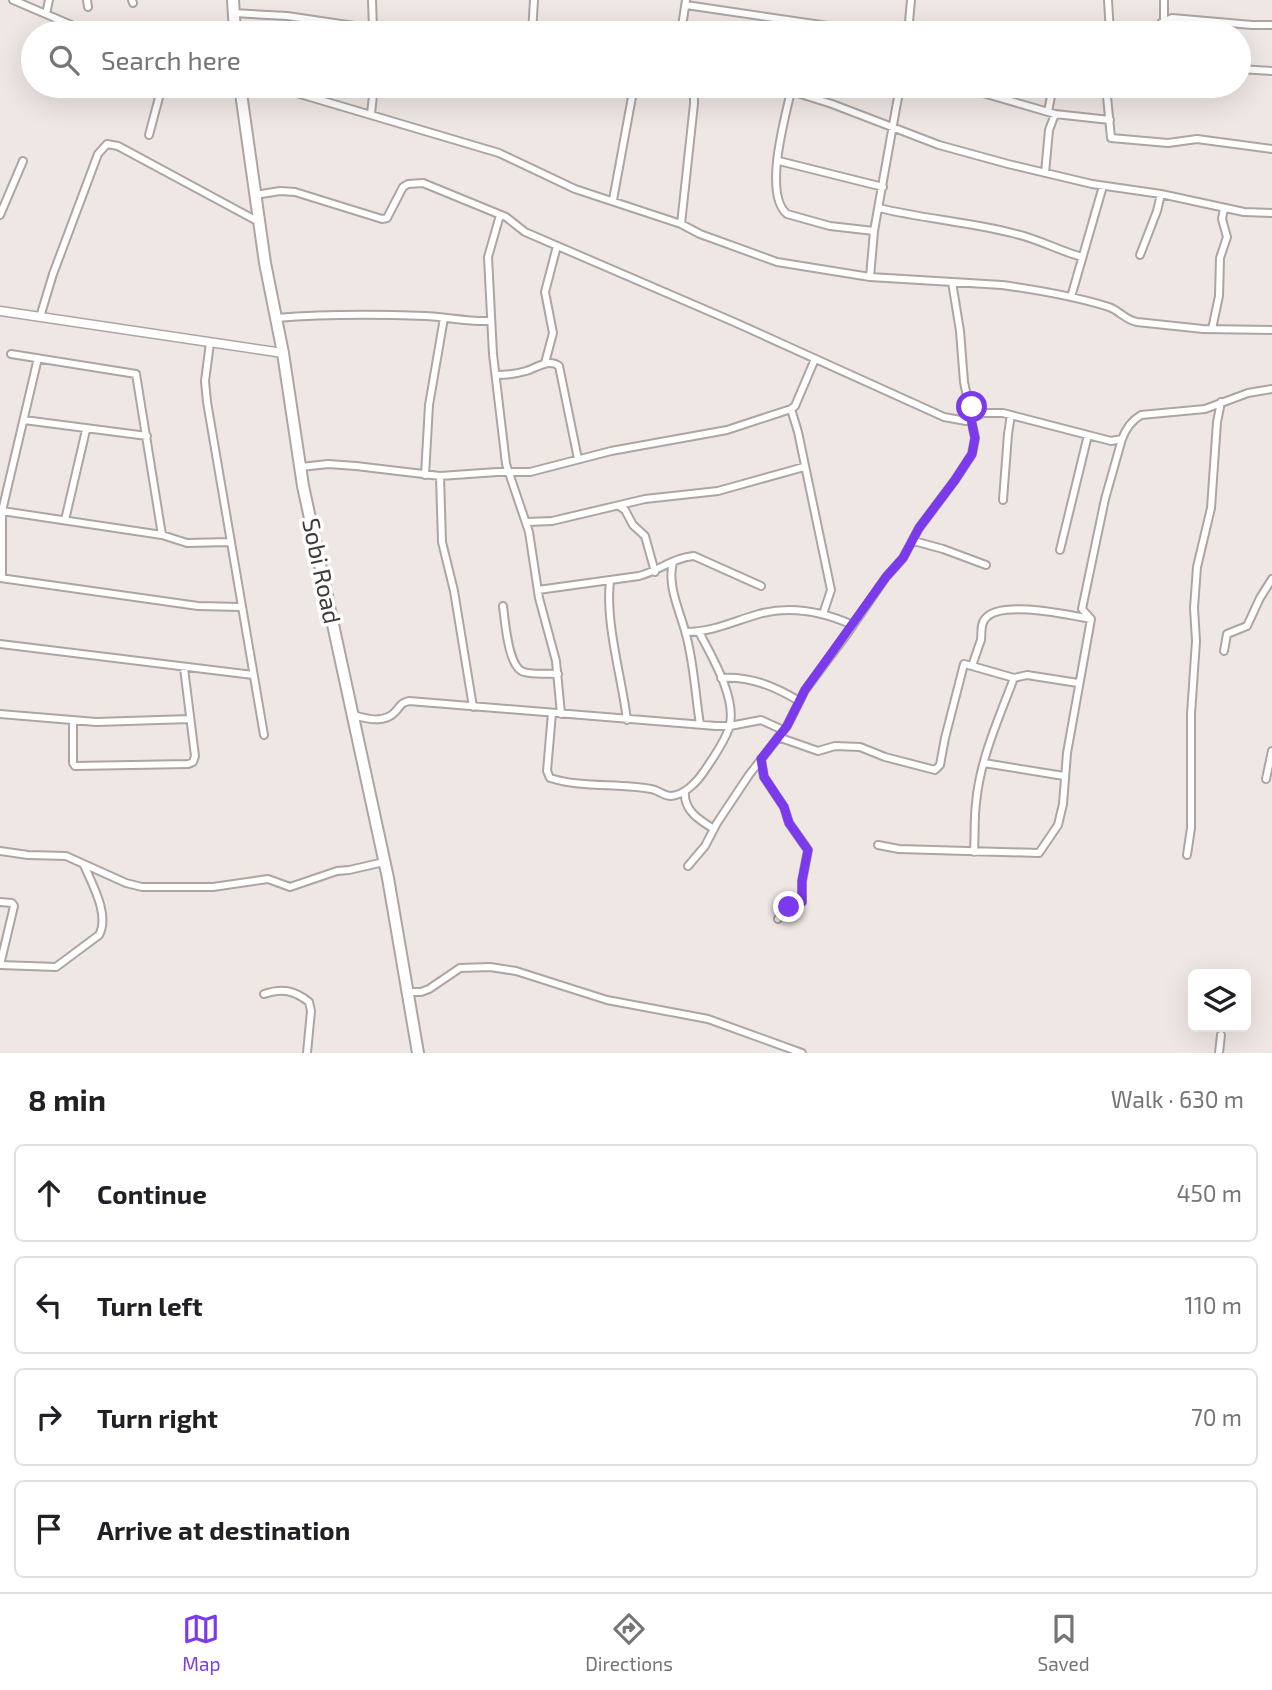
<!DOCTYPE html>
<html lang="en">
<head>
<meta charset="utf-8">
<style>
	body { margin:0; font-family:"Exo 2",sans-serif; background:#f2f2f2; color:#202124 }
	.controls { position:absolute; right:21px; bottom:21px; display:grid; overflow:hidden; border-radius:10px; box-shadow:0 7px 28px #0002 }
	.controls button { width:63px; height:63px; display:grid; place-items:center; padding:0; border:0; border-bottom:2px solid #e0e0e0; background:#fff; color:#202124; font:35px sans-serif }
	.stop { position:absolute; width:21px; height:21px; margin:-16px; border:5px solid #7c3aed; border-radius:50%; background:#fff }
	.stop.end { background:#7c3aed; border-color:#fff; box-shadow:0 2px 7px #0008 }
	.list { margin:0; padding:0; list-style:none }
	h2 { display:flex; justify-content:space-between; align-items:center; height:91px; margin:0; padding:0 28px; font-size:30px }
	h2 small { font-size:23px; font-weight:400; color:#757577 }
	.list li { display:grid; grid-template-columns:46px 1fr auto; gap:21px; align-items:center; box-sizing:border-box; height:98px; margin:0 14px 14px; padding:0 14px; border:2px solid #e0e0e0; border-radius:10px }
	.list b { display:block; font-size:26px; white-space:nowrap }
	.list em { font-size:23px; font-style:normal; color:#757577 }
	.icon { flex:none; width:38px; height:38px; fill:none; stroke:currentColor; stroke-width:2; stroke-linecap:round; stroke-linejoin:round }
	.map { position:relative; flex:none; width:1272px; height:1053px; overflow:hidden }
	.search { position:absolute; background:#fff; box-shadow:0 7px 28px #0002; left:21px; right:21px; top:21px; height:77px; display:flex; align-items:center; gap:18px; box-sizing:border-box; padding:0 24px; border-radius:38px; color:#757577; font-size:26px }
	.sheet { height:539px; background:#fff }
	nav { display:flex; justify-content:space-around; align-items:center; box-sizing:border-box; height:98px; border-top:2px solid #e0e0e0; background:#fff; font-size:19px; color:#757577 }
	nav a { display:grid; justify-items:center; gap:4px }
	nav .on { color:#7c3aed }
	.map>svg:first-child { display:block }
	.lines { fill:none; stroke-linecap:round; stroke-linejoin:round }
	.street-casing { stroke:#ada5a2; stroke-width:10 }
	.secondary-casing { stroke:#ada5a2; stroke-width:11 }
	.highway-casing { stroke:#ada5a2; stroke-width:14 }
	.street { stroke:#fff; stroke-width:6 }
	.secondary { stroke:#fff; stroke-width:8 }
	.highway { stroke:#fff; stroke-width:10 }
	.route { stroke:#7c3aed; stroke-width:9 }
	.labels { text-anchor:middle; stroke-width:7; stroke-linejoin:round; paint-order:stroke }
	.street-label { font-size:24px; fill:#3f3b3a; stroke:#fff }
</style>
</head>
<body>
<div class="map">
<svg width="1272" height="1053" viewBox="0 0 1272 1053">
	<rect width="100%" height="100%" fill="#efe7e3"/>
	<g class="lines">
		<!-- street casing -->
		<g class="street-casing">
			<path id="street" d="M13,0L90,33
				M87,0L88,7
				M132,0L133,3
				M372,0L373,29
				M1108,0L1110,33
				M1164,0V21
				M686,5L876,33
				M233,13L287,16L402,33
				M46,14L49,0
				M532,33L534,0
				M681,33L686,0
				M908,33L911,0
				M1154,33L1161,23L1172,18L1252,25H1272
				M1239,69L1272,71
				M222,86L240,92
				M273,86L499,153L575,189L681,224L700,234L777,262L870,277L1002,285C1038,290 1074,296 1109,307C1120,311 1125,320 1137,322L1203,329L1272,330
				M765,86L791,91L832,104L939,145L1008,164L1092,184L1161,194L1244,212L1272,213
				M909,86L973,90L1055,114L1110,120
				M1106,86L1111,138L1168,143L1197,139L1272,149
				M791,91C785,118 763,194 787,214L830,226L874,231
				M1048,112L1053,86
				M371,114L374,86
				M149,135L162,86
				M779,161L883,187
				M1045,173L1049,130L1055,114
				M255,195L280,191L295,192L382,219L387,218L403,187L408,184L423,183L506,217L525,232L734,322L944,417L966,421L983,413H1003L1111,441L1122,439C1126,428 1131,421 1141,415L1205,409L1248,393L1272,389
				M613,200L634,86
				M879,208C924,219 971,222 1016,234C1038,239 1060,251 1082,257
				M0,215L23,161
				M500,215L488,257L493,354L506,464L529,532L539,598L556,661L561,714
				M681,224L694,104V86
				M1140,255L1157,211L1161,194
				M870,277L874,231L900,86
				M1071,297L1103,186
				M40,317L53,274L98,154L107,144L118,146L259,222
				M276,318C325,314 375,314 425,316C447,317 468,322 490,321
				M1212,329L1219,296L1220,258L1227,237L1222,219L1224,208
				M210,343L205,381L207,402L264,735
				M11,354L136,374L162,535
				M545,363L553,333L545,292L557,246
				M496,375C506,375 516,374 526,371C537,368 548,358 559,366L578,459
				M791,409L798,432L831,590L823,614
				M24,420L147,436
				M301,467L328,464L356,466L440,476L497,472H530L611,451L727,430L791,409L795,406L815,359
				M425,475L429,405L444,318
				M440,476L442,542L454,591L473,707
				M1003,500L1008,434L1011,415
				M619,506L625,510L633,525L645,536L655,572
				M2,511L162,535L187,543L230,542
				M65,520L86,430
				M527,522L552,521L645,499L718,491L804,467
				M914,541L943,549L986,565
				M1060,550L1088,435
				M673,562C667,585 679,609 685,631C694,661 695,694 700,724
				M0,578L198,606L241,607
				M2,578V511L38,358
				M610,581C605,623 622,678 627,720
				M538,590L639,576C658,571 675,557 694,556L761,586
				M503,606C505,621 508,668 524,672C534,675 547,673 558,674
				M686,632C713,632 734,621 759,614C791,605 824,612 853,625
				M0,644L253,675
				M1224,651L1227,634L1247,626L1260,598L1272,579
				M972,666L1014,678
				M721,678C750,676 774,686 799,701
				M552,713L547,771L550,778C582,788 618,783 651,789C658,790 664,796 671,796C685,795 698,781 705,770C713,758 724,743 729,728C738,700 712,657 699,632
				M0,714L96,722L190,719
				M353,715C367,719 385,724 396,711C401,705 401,703 409,701L716,726H730L761,720L783,730
				M73,721V763L75,766L188,764L193,762L195,756L184,668
				M778,737L818,751L835,746L860,747L885,757L935,770L940,765L945,738L964,664L972,666C975,657 978,648 981,640C982,632 980,625 985,619C999,599 1069,615 1091,619
				M761,759L764,777L784,807L789,823L808,850L802,881V902L785,909L778,919
				M984,763L1064,776
				M1266,779L1272,751
				M685,791C683,810 699,820 714,829
				M878,845L899,849L1039,853L1058,825L1063,804L1067,753L1091,619L1082,609L1105,499L1122,439
				M0,851L28,855L66,856L126,883L142,887H213L268,879L290,887L337,871L349,870L384,862
				M974,852C975,836 974,819 976,803C980,759 999,718 1014,678L1027,675L1078,683
				M1187,855L1191,828V714L1196,641L1194,608L1197,567L1211,508L1217,422L1221,402
				M688,866L705,846L717,823L749,775L787,726L805,690L847,634L886,577L903,558L919,528L955,480L972,454L975,438L971,419L972,406L968,401L964,382L960,331L952,282
				M0,902L12,903L14,906L0,965
				M0,965L56,967L99,935C110,915 92,884 84,865
				M407,992H421L429,989L460,968L490,967L516,971L607,1000L708,1019L802,1053
				M264,994C282,988 294,990 309,1002L311,1011L307,1053
				M1219,1053L1221,1035"/>
		</g>
		<!-- secondary casing -->
		<g class="secondary-casing">
			<path id="secondary" d="M0,311L283,353"/>
		</g>
		<!-- highway casing -->
		<g class="highway-casing">
			<path id="highway" d="M233,0L235,33
				M240,86L265,263L283,353L303,486L388,878L418,1053"/>
		</g>
		<!-- street -->
		<use href="#street" class="street"/>
		<!-- secondary -->
		<use href="#secondary" class="secondary"/>
		<!-- highway -->
		<use href="#highway" class="highway"/>
	</g>
	<g class="lines">
		<!-- route -->
		<path class="route" d="M789,907L802,902V881L808,850L789,823L784,807L764,777L761,759L787,726L805,690L886,577L903,558L919,528L955,480L972,454L975,438L971,419L972,407"/>
	</g>
	<g class="labels">
		<!-- street labels -->
		<g class="street-label">
			<text transform="translate(321 571) rotate(78)" y="8">Sobi Road</text>
		</g>
	</g>
</svg>
<div class="controls">
<button><svg class="icon" aria-label="layers" viewBox="0 0 24 24"><path d="M12 4l9 5-9 5-9-5zM3 14l9 5 9-5"/></svg></button>
</div>
<div class="stop" style="left:972px;top:407px"></div>
<div class="stop end" style="left:789px;top:907px"></div>
<div class="search"><svg class="icon" aria-label="search" viewBox="0 0 24 24"><circle cx="10" cy="10" r="6"/><path d="M15 15l6 6"/></svg>Search here</div>
</div>
<section class="sheet">
<h2>8 min<small>Walk · 630 m</small></h2>
<ul class="list">
<li><svg class="icon" aria-label="ahead" viewBox="0 0 24 24"><path d="M12 20V5M6 11l6-6 6 6"/></svg><div><b>Continue</b></div><em>450 m</em></li>
<li><svg class="icon" aria-label="left" viewBox="0 0 24 24"><path d="M17 20v-9H6M10 6l-5 5 5 5"/></svg><div><b>Turn left</b></div><em>110 m</em></li>
<li><svg class="icon" aria-label="right" viewBox="0 0 24 24"><path d="M7 20v-9h11M14 6l5 5-5 5"/></svg><div><b>Turn right</b></div><em>70 m</em></li>
<li><svg class="icon" aria-label="arrive" viewBox="0 0 24 24"><path d="M6 21V4h12l-3 4 3 4H6"/></svg><div><b>Arrive at destination</b></div></li>
</ul>
</section>
<nav>
<a class="on"><svg class="icon" aria-label="map" viewBox="0 0 24 24"><path d="M3 6l6-2 6 2 6-2v14l-6 2-6-2-6 2zM9 4v14M15 6v14"/></svg>Map</a>
<a><svg class="icon" aria-label="directions" viewBox="0 0 24 24"><path d="M12 3l9 9-9 9-9-9zM9 14v-3h6M13 9l2 2-2 2"/></svg>Directions</a>
<a><svg class="icon" aria-label="saved" viewBox="0 0 24 24"><path d="M7 4h10v16l-5-4-5 4z"/></svg>Saved</a>
</nav>
</body>
</html>
